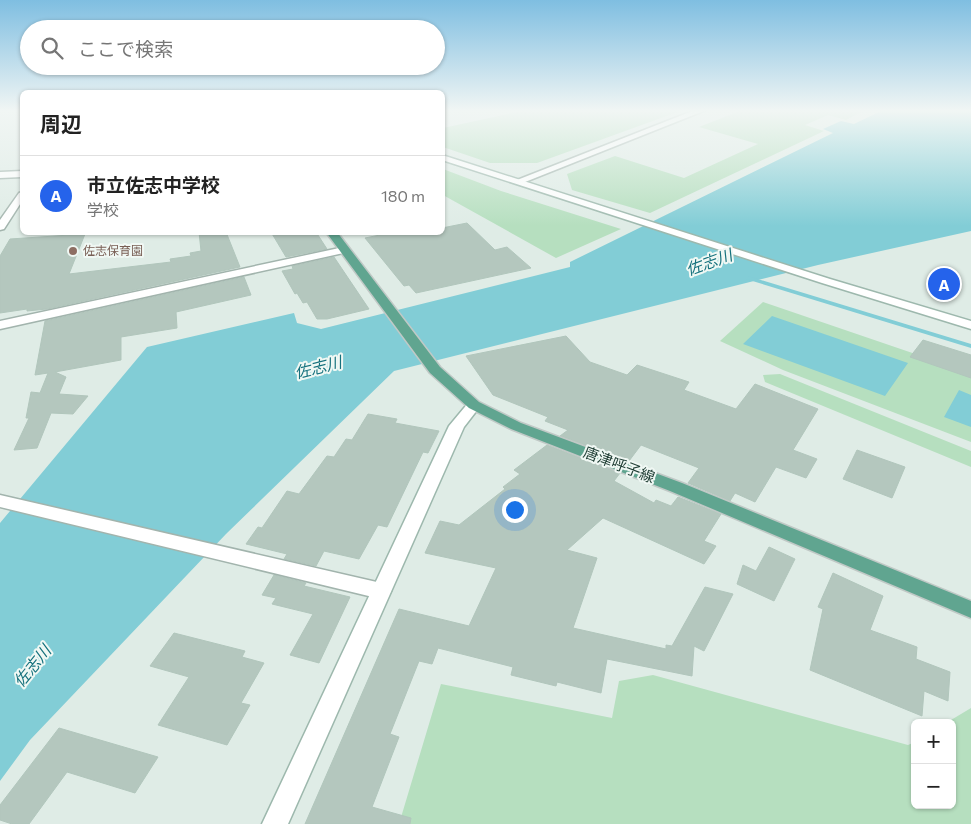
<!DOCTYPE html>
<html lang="ja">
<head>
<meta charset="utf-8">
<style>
	body { margin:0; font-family:Commissioner,"Noto Sans JP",sans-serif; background:#f2f2f2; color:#222 }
	.controls { position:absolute; right:15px; bottom:15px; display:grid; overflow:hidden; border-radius:8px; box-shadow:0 1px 4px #0004 }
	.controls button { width:45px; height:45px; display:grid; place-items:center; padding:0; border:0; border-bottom:1px solid #e0e0e0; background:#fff; color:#222; font:25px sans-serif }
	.you { position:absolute; left:514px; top:509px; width:18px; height:18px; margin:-12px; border:4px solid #fff; border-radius:50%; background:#1a73e8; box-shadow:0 0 0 8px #1a73e833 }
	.badge { display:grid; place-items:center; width:32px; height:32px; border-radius:50%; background:#2563eb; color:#fff; font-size:16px; font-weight:700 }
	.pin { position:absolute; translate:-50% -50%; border:2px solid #fff; box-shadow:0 1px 5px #0006 }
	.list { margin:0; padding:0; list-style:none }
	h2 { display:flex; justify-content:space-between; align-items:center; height:65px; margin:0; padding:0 20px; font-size:21px }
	h2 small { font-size:16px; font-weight:400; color:#767676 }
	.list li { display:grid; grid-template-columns:32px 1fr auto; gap:15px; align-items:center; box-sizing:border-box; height:80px; padding:0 20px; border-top:1px solid #e0e0e0 }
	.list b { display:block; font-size:19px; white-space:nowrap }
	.list p { margin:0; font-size:16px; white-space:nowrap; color:#767676 }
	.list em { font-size:16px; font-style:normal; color:#767676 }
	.icon { flex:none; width:28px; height:28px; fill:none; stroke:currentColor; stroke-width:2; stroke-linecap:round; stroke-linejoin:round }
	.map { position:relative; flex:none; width:971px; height:824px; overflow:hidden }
	.search { position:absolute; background:#fff; box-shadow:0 1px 4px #0004; left:20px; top:20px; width:425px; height:55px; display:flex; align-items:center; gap:12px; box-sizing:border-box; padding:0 18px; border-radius:28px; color:#767676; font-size:19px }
	.panel { position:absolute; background:#fff; box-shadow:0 1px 4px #0004; left:20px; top:90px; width:425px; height:145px; border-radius:8px }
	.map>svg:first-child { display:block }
	.green { fill:#b6dfbf }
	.water { fill:#82cdd6 }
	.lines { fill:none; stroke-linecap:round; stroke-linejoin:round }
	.stream { fill:#82cdd6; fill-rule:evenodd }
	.building { fill:#b4c7be; stroke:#b1c6bc }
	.street-casing { stroke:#a2b4ad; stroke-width:3 }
	.secondary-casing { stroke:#9db8ad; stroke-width:3 }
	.primary-casing { stroke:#c0c9c6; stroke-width:3 }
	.street { fill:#fff; fill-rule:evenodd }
	.secondary { fill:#fff; fill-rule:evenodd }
	.primary { fill:#60a590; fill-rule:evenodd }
	.education-dot { fill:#8d6e63; stroke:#f0f8f4; stroke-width:2 }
	.labels { text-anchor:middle; stroke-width:4; stroke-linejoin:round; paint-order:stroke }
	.far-education-label { font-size:12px; fill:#785e54; stroke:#f0f8f4; text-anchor:start }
	.street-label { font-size:15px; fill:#1f3d34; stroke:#f0f8f4 }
	.water-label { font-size:16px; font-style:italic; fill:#15717d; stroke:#f0f8f4 }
</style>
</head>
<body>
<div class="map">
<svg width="971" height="824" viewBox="0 0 971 824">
	<rect width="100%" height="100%" fill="#dfece6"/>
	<!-- green -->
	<path class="green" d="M526,110H683L537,163H490L443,147V128Z
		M742,110H865L846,120L828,115L805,125L824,131L650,213L572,190L567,174L615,156L684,178L758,144L699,127Z
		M443,169L501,191L621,229L556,258L443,195Z
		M763,302L971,373V442L783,370L720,341Z
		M780,374L971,451V467L765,382L763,375Z
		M653,675L908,745L915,742V805H952V723H946L971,708V824H399L441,684L612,718L619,681Z"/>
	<!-- water -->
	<path class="water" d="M883,110H971V231L818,265L394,371L226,534L30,740L0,781V523L147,347L294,313L297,323L321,329L570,267V262L833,133L823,129L841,121L854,124Z
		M772,316L908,363L885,396L743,344Z
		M959,390L971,395V427L944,417Z"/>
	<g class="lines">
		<!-- stream -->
		<path class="stream" d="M748,276L971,344V348L746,279V277Z"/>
	</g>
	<!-- building -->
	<path class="building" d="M467,223L495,250L507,247L531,268L416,293L409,285L404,286L365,238L395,232L405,235L419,232H442V228Z
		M199,232H226L240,267L47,309L27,311V309L0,313V256L10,239L85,234L69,274L171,262L170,259L191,256L190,253L201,251Z
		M271,232H316L327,249L286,257Z
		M334,257L369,309L327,319H317L307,302L303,303L297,293L295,294L282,271L293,269L292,266Z
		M244,277L251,295L176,312L177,328L121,337V360L55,372L66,377L59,394L88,396L73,414L51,413L37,448L14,450L29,418H26L31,392L40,393L48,373L35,375L45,321Z
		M566,336L590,362L627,375L637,365L689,382L684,390L736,409L755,384L818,409L793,450L817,459L806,478L776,467L755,502L735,493L730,501L688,483L699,468L641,445L629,461L560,436L568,430L545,421L548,417L493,395L466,356Z
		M923,340L971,355V378L910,357Z
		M368,414L397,419L395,423L439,431L428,453L423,452L387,527L378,525L359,559L324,551L316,566L284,559L287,554L246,544L258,527L262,528L287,491L299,494L327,456L334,457L346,439L352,440Z
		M547,445L620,473L614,481L654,503L656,500L671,506L678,497L721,514L704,541L716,546L704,564L603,518L567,550L597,558L573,628L666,649V645L672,646L705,587L733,594L704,651L694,646L692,676L607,659L601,693L557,682L556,686L511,675L513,667L438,648L432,664L419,661L390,734L399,737L372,807L411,818L410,824H305L399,609L469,626L496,568L425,553L440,521L459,525L505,489L503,487L520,474L514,470Z
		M857,450L905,467L892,498L843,479Z
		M769,547L795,559L774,601L737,584L743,565L756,571Z
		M833,573L883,596L870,630L917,647L916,659L950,672L948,701L924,691L922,716L810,670L823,609L818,607Z
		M274,575L306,583L304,586L350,597L319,663L290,655L313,614L272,604L276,598L262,595Z
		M174,633L245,651L242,657L264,663L241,703L250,705L227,745L158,725L189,677L150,666Z
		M59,728L158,757L135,793L67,772L29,824H12L0,820V805Z"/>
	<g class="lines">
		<!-- street casing -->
		<g class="street-casing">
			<path id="street" d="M695,110H706L520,184L512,182Z
				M22,171V177L0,178V172Z
				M22,192V201L4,229L0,230V220L19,193Z
				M344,247L349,250L348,252L0,329V321Z
				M0,495L381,583L388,586L391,591L388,596L381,599L0,507Z"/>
		</g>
		<!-- secondary casing -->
		<g class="secondary-casing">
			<path id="secondary" d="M442,155L830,279L971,321V329L822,283L442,160Z
				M474,400L481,405L464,427L288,824H262L449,426L469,402Z"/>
		</g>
		<!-- primary casing -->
		<g class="primary-casing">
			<path id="primary" d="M326,232H337L440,367L479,402L521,423L682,483L971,601V618L670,491L511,429L469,408L430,373Z"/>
		</g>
		<!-- street -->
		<use href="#street" class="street"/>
		<!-- secondary -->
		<use href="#secondary" class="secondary"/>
		<!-- primary -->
		<use href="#primary" class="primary"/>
	</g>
	<!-- sky -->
	<linearGradient id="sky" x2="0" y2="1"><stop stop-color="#7fbee1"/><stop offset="0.49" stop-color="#f1f6f4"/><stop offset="1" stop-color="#f1f6f4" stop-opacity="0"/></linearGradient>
	<rect width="971" height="226" fill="url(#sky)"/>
	<!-- markers -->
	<circle class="education-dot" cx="73" cy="251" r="5"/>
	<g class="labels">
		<!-- far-education labels -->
		<g class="far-education-label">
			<text x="83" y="255">佐志保育園</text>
		</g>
		<!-- street labels -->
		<g class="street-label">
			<text transform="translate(619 465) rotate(21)" y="5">唐津呼子線</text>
		</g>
		<!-- water labels -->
		<g class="water-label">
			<text transform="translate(709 262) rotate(-20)" y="6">佐志川</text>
			<text transform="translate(318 367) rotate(-14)" y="6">佐志川</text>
			<text transform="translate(32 666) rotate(-51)" y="6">佐志川</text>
		</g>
	</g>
</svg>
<div class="controls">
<button>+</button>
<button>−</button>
</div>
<div class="you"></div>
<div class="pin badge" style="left:944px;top:284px">A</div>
<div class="search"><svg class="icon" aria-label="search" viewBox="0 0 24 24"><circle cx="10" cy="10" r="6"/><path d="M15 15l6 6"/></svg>ここで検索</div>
<section class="panel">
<h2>周辺<small></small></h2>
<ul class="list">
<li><span class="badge">A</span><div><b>市立佐志中学校</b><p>学校</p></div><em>180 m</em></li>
</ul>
</section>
</div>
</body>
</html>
